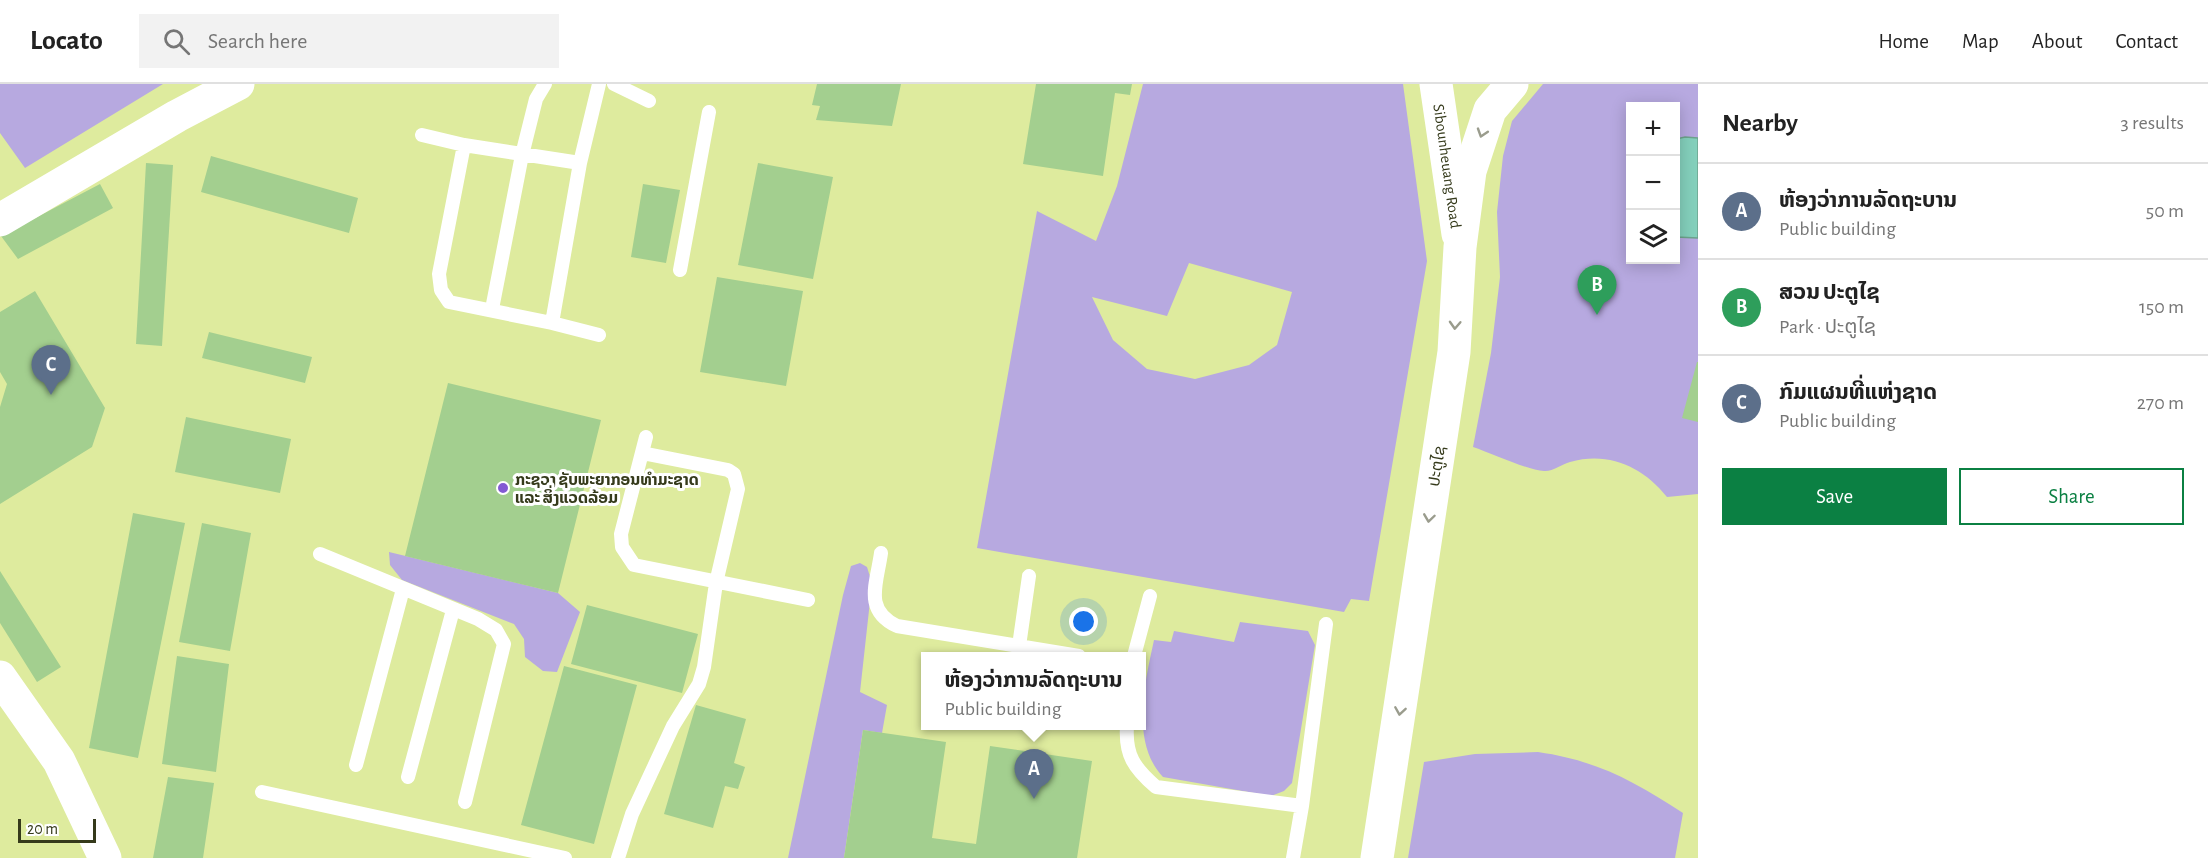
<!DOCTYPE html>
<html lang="en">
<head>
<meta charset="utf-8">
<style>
	body { margin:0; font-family:"Alegreya Sans","Noto Sans Lao",sans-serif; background:#f2f2f2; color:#222 }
	.controls { position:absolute; right:18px; top:18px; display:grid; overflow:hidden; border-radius:0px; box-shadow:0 3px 15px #0003 }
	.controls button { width:54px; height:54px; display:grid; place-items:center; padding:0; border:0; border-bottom:2px solid #e0e0e0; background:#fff; color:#222; font:30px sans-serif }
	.scale { position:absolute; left:18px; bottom:15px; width:78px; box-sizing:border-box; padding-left:6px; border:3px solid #353a1b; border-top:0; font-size:16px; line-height:21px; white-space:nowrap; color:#353a1b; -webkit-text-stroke:4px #fff; paint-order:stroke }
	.you { position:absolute; left:1084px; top:538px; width:21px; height:21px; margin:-15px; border:4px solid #fff; border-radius:50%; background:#1a73e8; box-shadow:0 0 0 9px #1a73e833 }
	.badge { display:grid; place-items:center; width:39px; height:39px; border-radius:50%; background:#0b8043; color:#fff; font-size:20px; font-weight:700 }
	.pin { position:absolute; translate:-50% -50px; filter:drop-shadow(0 2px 3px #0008) }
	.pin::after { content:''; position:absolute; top:32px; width:21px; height:18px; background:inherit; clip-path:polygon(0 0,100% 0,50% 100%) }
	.popup { position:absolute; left:921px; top:568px; width:225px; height:78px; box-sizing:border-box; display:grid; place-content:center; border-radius:0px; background:#fff; filter:drop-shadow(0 2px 4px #0005); font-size:20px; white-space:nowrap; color:#767676 }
	.popup b { font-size:22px; color:#222 }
	.popup::after { content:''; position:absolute; left:50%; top:100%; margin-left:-12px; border:12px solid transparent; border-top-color:#fff }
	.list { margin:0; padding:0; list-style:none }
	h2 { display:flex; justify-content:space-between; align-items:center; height:78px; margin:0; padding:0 24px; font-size:26px }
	h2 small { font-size:20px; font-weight:400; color:#767676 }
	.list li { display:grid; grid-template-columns:39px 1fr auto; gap:18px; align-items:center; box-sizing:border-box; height:96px; padding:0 24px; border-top:2px solid #e0e0e0 }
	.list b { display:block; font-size:22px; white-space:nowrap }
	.list p { margin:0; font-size:20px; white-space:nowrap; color:#767676 }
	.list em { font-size:20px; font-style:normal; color:#767676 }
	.actions { display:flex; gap:12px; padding:18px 24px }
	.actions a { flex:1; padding:14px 0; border:2px solid #0b8043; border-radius:0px; text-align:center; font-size:21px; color:#0b8043 }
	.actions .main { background:#0b8043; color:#fff }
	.icon { flex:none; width:33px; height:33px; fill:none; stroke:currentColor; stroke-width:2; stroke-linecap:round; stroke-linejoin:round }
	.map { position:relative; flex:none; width:1698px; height:774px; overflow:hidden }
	header { display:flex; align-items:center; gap:36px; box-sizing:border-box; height:84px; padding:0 30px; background:#fff; border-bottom:2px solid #e0e0e0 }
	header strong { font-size:28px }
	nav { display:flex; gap:33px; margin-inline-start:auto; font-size:21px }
	.search { width:420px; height:54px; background:#f2f2f2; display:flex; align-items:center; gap:15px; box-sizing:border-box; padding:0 21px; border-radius:0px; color:#767676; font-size:22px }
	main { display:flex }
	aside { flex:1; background:#fff }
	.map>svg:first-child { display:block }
	.green { fill:#b7a9e0; fill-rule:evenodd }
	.water { fill:#84d0bc; stroke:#6ca38c; stroke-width:1.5 }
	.building { fill:#a3cf8f }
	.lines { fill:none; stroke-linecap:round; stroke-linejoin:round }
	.lane { stroke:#fff; stroke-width:14 }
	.secondary { stroke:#fff; stroke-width:33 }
	.highway { stroke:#fff; stroke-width:33 }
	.oneway { stroke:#9a9c8d }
	.poi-dot { fill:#835ad3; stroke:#fff; stroke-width:2 }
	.labels { text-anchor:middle; stroke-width:6; stroke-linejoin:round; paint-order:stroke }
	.street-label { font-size:16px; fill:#353a1b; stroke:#fff }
	.poi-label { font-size:16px; font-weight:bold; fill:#353a1b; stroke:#fff; text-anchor:start }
</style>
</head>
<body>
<header>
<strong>Locato</strong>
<div class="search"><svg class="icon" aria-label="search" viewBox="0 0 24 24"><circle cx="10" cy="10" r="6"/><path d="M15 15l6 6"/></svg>Search here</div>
<nav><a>Home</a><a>Map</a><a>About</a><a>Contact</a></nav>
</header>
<main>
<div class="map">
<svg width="1698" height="774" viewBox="0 0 1698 774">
	<rect width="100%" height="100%" fill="#deeb9e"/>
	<!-- green -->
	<path class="green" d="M0,0H163L25,84L0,49Z
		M1143,0H1403L1427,177L1369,517L1351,515L1344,528L977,464L1037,127L1096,157L1117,102ZM1189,179L1292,208L1277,261L1249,281L1195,295L1147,285L1113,256L1092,213L1167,232Z
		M1543,0H1698V410L1667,413C1643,383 1609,367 1570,378C1562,380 1552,388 1544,387C1527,386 1491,369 1473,363L1491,269L1500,193L1497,128L1503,72L1512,37ZM1630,22H1676V176H1630Z
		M389,468L558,509L580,528L557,588L543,587L525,573L524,555L514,540L402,496L390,481Z
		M860,479L867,483L872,499L860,608L887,621L882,649L863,646L844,774H788L843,511L851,482Z
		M1240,538L1308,547L1315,561L1292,699L1284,707L1271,712L1163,693C1130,658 1145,598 1154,556L1171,558L1174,547L1234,558Z
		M1538,668C1599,677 1633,697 1683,729L1675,774H1408L1424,678L1475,670Z"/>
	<!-- water -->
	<path class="water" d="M1685,53L1698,54V154L1676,153V55Z"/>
	<!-- building -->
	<path class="building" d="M817,0H901L892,42L816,36L820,22L812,21Z
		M1036,0H1132L1130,11L1115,9L1103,92L1023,80Z
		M211,72L358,114L349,149L201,108Z
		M146,79L173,81L162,262L136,260Z
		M758,79L833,93L813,195L738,181Z
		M100,100L113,124L18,175L1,152Z
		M643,100L680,106L666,179L631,173Z
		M717,193L803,207L786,302L700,288Z
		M35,207L105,324L92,363L0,420V323L7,300L0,288V228Z
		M209,248L312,273L305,299L202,274Z
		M1697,278H1698V338L1682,334Z
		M448,299L601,336L558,509L405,472Z
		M186,333L291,355L280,409L175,388Z
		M133,429L185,439L138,674L89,664Z
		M202,439L251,449L230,567L179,558Z
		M0,487L61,583L37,598L0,539Z
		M587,521L698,550L682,609L571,580Z
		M177,572L229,580L216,688L162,680Z
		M564,582L637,601L594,760L521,741Z
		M696,621L746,635L734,679L745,683L738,705L725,702L713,744L664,730Z
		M863,646L946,658L932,754L976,760L990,662L1092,677L1077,774H844Z
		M168,693L214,699L203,774H153Z"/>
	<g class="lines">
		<!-- lane -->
		<path class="lane" d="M614,0L649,17
			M422,51L464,61
			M580,79L464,61L439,190L441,206L449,218L552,239L580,79L599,0
			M680,186L709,28
			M492,225L522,71L536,15L545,0
			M552,239L599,251
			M646,353L621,450L622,463L634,481L808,516
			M881,469C877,499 863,526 897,542L1079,572
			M320,470L478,535L496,546L504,560L465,718
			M1019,562L1029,492
			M1134,572L1150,512
			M1127,642C1125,671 1134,684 1156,703L1302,722L1326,540
			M356,681L403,505
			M408,693L453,526
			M262,708L565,774
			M618,774L632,730L673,642L699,600L704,583L716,499L738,405L734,390L728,386L642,369
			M1293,774L1302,722"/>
		<!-- secondary -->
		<path class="secondary" d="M1436,0L1458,150
			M0,136L177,32L238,0
			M0,593L59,677L105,774"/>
		<!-- highway -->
		<path class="highway" d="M1377,774L1454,268L1460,163L1470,87L1490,26L1512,0"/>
	</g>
	<!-- one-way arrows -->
	<defs><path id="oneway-chevron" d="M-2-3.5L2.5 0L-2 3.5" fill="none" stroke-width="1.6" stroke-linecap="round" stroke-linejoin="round" transform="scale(1.5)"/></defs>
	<g class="oneway">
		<use href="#oneway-chevron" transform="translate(1482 49) rotate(108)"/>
		<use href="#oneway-chevron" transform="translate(1455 241) rotate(93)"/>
		<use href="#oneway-chevron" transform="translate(1429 434) rotate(98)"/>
		<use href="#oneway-chevron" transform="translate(1400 627) rotate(99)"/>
	</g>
	<!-- markers -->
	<circle class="poi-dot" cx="503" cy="404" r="6"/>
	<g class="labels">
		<!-- street labels -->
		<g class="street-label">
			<text transform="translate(1448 82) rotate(82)" y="6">Sibounheuang Road</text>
			<text transform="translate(1436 382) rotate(-81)" y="6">ປະຕູໄຊ</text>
		</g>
		<!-- poi labels -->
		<g class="poi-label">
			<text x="515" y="401">ກະຊວງ ຊັບພະຍາກອນທຳມະຊາດ<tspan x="515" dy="18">ແລະ ສິ່ງແວດລ້ອມ</tspan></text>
		</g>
	</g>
</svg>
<div class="controls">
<button>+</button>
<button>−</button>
<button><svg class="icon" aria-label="layers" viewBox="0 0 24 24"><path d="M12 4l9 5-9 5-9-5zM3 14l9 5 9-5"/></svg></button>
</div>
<div class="scale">20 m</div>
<div class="you"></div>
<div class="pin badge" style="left:1034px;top:715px;background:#5c6f8a">A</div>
<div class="popup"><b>ຫ້ອງວ່າການລັດຖະບານ</b>Public building</div>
<div class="pin badge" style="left:1597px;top:231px;background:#2e9e5b">B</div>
<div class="pin badge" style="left:51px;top:311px;background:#5c6f8a">C</div>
</div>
<aside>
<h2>Nearby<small>3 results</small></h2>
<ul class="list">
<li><span class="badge" style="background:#5c6f8a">A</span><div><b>ຫ້ອງວ່າການລັດຖະບານ</b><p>Public building</p></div><em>50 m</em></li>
<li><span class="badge" style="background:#2e9e5b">B</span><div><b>ສວນ ປະຕູໄຊ</b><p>Park · ປະຕູໄຊ</p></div><em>150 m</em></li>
<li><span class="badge" style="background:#5c6f8a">C</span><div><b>ກົມແຜນທີ່ແຫ່ງຊາດ</b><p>Public building</p></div><em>270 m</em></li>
</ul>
<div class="actions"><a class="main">Save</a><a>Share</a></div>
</aside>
</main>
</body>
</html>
